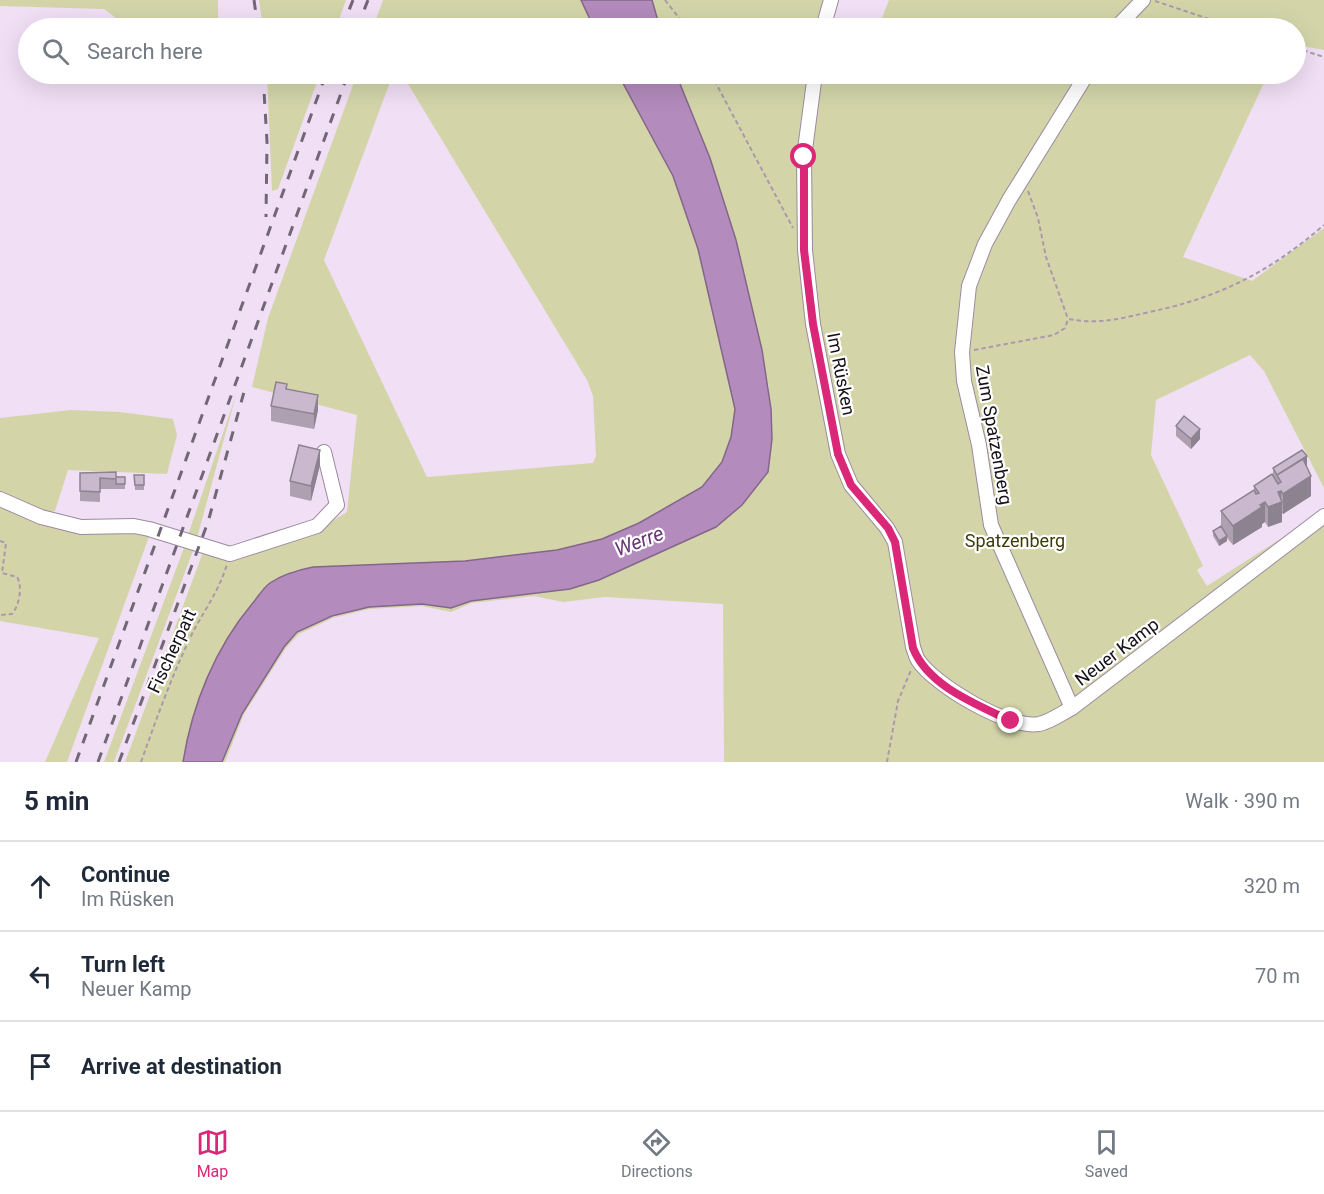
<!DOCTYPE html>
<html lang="en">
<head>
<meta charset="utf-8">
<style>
	body { margin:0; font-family:Roboto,sans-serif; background:#f6f6f7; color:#1f2937 }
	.stop { position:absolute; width:18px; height:18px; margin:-14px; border:4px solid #db2777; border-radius:50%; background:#fff }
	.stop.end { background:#db2777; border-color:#fff; box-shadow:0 2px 6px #0008 }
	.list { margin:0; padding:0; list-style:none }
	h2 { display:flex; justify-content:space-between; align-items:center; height:78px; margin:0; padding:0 24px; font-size:26px }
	h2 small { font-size:20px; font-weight:400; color:#747a83 }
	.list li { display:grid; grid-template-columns:39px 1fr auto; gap:18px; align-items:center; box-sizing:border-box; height:90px; padding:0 24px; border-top:2px solid #e0e1e3 }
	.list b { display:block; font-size:22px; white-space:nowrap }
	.list p { margin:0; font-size:20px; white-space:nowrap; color:#747a83 }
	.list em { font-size:20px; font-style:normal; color:#747a83 }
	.icon { flex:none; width:33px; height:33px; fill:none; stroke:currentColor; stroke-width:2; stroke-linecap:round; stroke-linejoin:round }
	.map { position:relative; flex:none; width:1324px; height:762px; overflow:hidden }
	.search { position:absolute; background:#fff; box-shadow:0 6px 24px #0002; left:18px; right:18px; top:18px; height:66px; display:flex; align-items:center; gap:15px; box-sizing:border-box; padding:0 21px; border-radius:33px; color:#747a83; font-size:22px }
	.sheet { height:348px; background:#fff }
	nav { display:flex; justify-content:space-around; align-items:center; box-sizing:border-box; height:84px; border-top:2px solid #e0e1e3; background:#fff; font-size:16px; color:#747a83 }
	nav a { display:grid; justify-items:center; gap:3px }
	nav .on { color:#db2777 }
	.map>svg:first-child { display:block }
	.green { fill:#d3d5a9 }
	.water { fill:#b38bbc; stroke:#84668a; stroke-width:1.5 }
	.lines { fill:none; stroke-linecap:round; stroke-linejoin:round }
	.minor-casing { stroke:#9b8b9f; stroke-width:16 }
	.path { stroke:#a89aac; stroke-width:2; stroke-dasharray:4.5 3; stroke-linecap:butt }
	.minor { stroke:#fff; stroke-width:14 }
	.rail { stroke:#726775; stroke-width:3; stroke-dasharray:10 10; stroke-linecap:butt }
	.wall { fill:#ae9fb1 }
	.shaded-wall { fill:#8d8290 }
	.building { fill:#cab9ce; stroke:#8d8290; stroke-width:1.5 }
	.route { stroke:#db2777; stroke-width:8 }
	.labels { text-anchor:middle; stroke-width:4.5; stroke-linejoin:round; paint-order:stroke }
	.street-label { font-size:18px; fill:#150f17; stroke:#fff }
	.park-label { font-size:18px; fill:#3c3c09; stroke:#fff }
	.water-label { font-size:20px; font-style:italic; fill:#683674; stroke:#fff }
</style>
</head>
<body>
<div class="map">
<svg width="1324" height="762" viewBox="0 0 1324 762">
	<rect width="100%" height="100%" fill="#f1dff5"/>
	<!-- green -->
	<path class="green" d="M0,0H218V26L216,28H177L120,21L104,9L0,6Z
		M259,0H346L336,28H263Z
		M383,0H581L594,28H373Z
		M652,0H829L820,28H660Z
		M889,0H1324V50L1296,45V28H878Z
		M267,74H320L278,189L272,191Z
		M357,74H393L324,260L427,477L593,463L596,456L593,396L587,380L402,74H618L673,176L698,249L735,409L731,437L722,462L702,487L639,523L602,539L557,550L465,561L313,567L293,571L269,584L213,664L195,712L183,762H125L203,552L216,556L319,529L347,512L357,415L252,387L268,318Z
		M676,74H1268L1183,257L1252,281L1324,228V488L1264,371L1250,355L1156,400L1151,455L1203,566L1197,570L1207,586L1324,511V762H724L723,604L605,597L563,602L534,596L472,603L451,612L422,606L369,609L333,618L299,634L286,648L244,714L225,762H222L242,714L284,647L297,632L316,622L369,607L422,604L451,608L471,601L570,589L716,527L769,388L736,240L710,158Z
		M236,395L197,538L188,535Z
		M71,410L120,412L173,419L177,435L167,474L68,470L55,511L40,515L0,496V418Z
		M0,505L150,534L67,762H45L99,638L0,621Z
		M185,545L194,548L114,762H104Z"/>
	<!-- water -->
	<path class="water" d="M581,0H652L660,28H594Z
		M618,74H676L710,158L736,240L762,350L771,409L772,439L768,472L742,505L716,527L599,580L570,589L471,601L451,608L422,604L369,607L332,616L297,632L284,647L242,714L222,762H183C192,705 215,648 252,604C258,597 263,588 270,583C283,574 298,570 313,567L465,561L557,550L602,539L639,523L702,487L722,462L731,437L735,409L698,249L673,176Z"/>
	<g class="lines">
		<!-- minor casing -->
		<g class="minor-casing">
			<path id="minor" d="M823,28L831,0
				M1116,28L1143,0
				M815,74L804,157L805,250L813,324L838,454L851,485L887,528L895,542L913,647C915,652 916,657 918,660C934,685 1010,730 1039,724C1050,722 1062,713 1072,708L1324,516
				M0,499L41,517L81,527L134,526L149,529L230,554L317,526L337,505L324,452
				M1072,708L991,525L979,445L964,381L962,352L969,286L985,244L1009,200L1087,74"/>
		</g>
		<!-- path -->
		<path class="path" d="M665,0L687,28
			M1155,1L1236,28
			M1296,48L1324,57
			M711,74L793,228
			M1028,191L1038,218L1046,257L1068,319
			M974,350L1054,335L1065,328L1068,319C1099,324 1115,320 1145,313C1218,298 1267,274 1324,225
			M0,541L6,543L2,573L17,577C23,587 19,606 12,614L0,615
			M141,762C156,720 171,678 190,638C202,613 219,592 227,564
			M887,762L898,701L911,670"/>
		<!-- minor -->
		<use href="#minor" class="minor"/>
		<!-- rail -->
		<path class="rail" d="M254,0L258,28
			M342,28L353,0
			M357,28L368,0
			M263,74L267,142L266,217
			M76,762L326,74
			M98,762L348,74
			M119,762L208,522L244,392"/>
	</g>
	<!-- wall -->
	<path class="wall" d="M287,389L318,410L314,429L271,421V406Z
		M1176,426L1200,439L1191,449L1176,436Z
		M320,465L311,501L290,496V481Z
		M1307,467L1311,496L1283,514L1282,513V522L1268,527L1265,522L1262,524V527L1233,545L1227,538V541L1219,546L1213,536V531L1221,526V511L1254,491V486L1273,475V468Z
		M80,473L125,477V489H100V502L80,501Z
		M134,475H144V490H135Z"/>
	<!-- shaded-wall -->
	<path class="shaded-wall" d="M318,395V410L314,429V414Z
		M1200,429V439L1191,449V439Z
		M320,450V465L311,501V486Z
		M1307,456V466L1277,476Z
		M1311,476V496L1283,514V494Z
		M1281,491V503L1282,502V522L1268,527V507L1278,492Z
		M1265,502V522L1262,524V527L1233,545V526Z
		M1227,536V541L1219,546V541Z"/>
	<!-- building -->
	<path class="building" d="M276,382L287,384L286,389L318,395L314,414L271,406Z
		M1184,416L1200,429L1191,439L1176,426Z
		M299,445L320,450L311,486L290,481Z
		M1302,450L1307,456L1277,475L1273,468Z
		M1303,459L1311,476L1283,494L1281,491L1278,492L1282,502L1268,507L1265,502L1260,505L1262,507L1233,526L1221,511L1254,490L1256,494L1259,493L1254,486L1272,474L1278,484L1281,482L1277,475Z
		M116,472V479L100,478V492L80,491V473Z
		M134,475H144V485H135Z
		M116,477H125V484H116Z
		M1221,526L1227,536L1219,541L1213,531Z"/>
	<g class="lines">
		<!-- route -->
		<path class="route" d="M804,157V250L813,324L838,454L851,485L888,528L895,542L913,648C928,686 976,704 1011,721"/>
	</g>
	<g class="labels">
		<!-- street labels -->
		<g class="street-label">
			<text transform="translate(841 374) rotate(79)" y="6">Im Rüsken</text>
			<text transform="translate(994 435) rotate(80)" y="6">Zum Spatzenberg</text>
			<text transform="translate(172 651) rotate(-65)" y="6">Fischerpatt</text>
			<text transform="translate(1117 652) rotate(-37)" y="6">Neuer Kamp</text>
		</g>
		<!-- park labels -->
		<g class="park-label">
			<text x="1015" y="547">Spatzenberg</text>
		</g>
		<!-- water labels -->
		<g class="water-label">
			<text transform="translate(639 541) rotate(-21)" y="7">Werre</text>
		</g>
	</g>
</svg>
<div class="stop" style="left:804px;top:157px"></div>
<div class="stop end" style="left:1011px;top:721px"></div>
<div class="search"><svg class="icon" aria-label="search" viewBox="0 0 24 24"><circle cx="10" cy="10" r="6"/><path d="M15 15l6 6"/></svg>Search here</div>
</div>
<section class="sheet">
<h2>5 min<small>Walk · 390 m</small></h2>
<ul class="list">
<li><svg class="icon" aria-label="ahead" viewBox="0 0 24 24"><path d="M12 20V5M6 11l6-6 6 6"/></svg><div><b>Continue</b><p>Im Rüsken</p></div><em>320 m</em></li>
<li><svg class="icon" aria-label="left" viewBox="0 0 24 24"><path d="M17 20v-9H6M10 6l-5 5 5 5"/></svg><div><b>Turn left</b><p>Neuer Kamp</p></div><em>70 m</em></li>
<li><svg class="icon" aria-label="arrive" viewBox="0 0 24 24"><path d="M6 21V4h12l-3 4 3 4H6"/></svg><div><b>Arrive at destination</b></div></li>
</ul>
</section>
<nav>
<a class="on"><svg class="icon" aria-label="map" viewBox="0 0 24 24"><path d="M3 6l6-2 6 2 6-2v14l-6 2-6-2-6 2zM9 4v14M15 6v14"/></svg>Map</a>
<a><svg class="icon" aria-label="directions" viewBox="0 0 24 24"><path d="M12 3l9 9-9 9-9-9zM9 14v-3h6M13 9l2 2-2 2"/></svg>Directions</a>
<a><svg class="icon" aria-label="saved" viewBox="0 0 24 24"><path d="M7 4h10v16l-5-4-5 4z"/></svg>Saved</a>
</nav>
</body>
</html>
